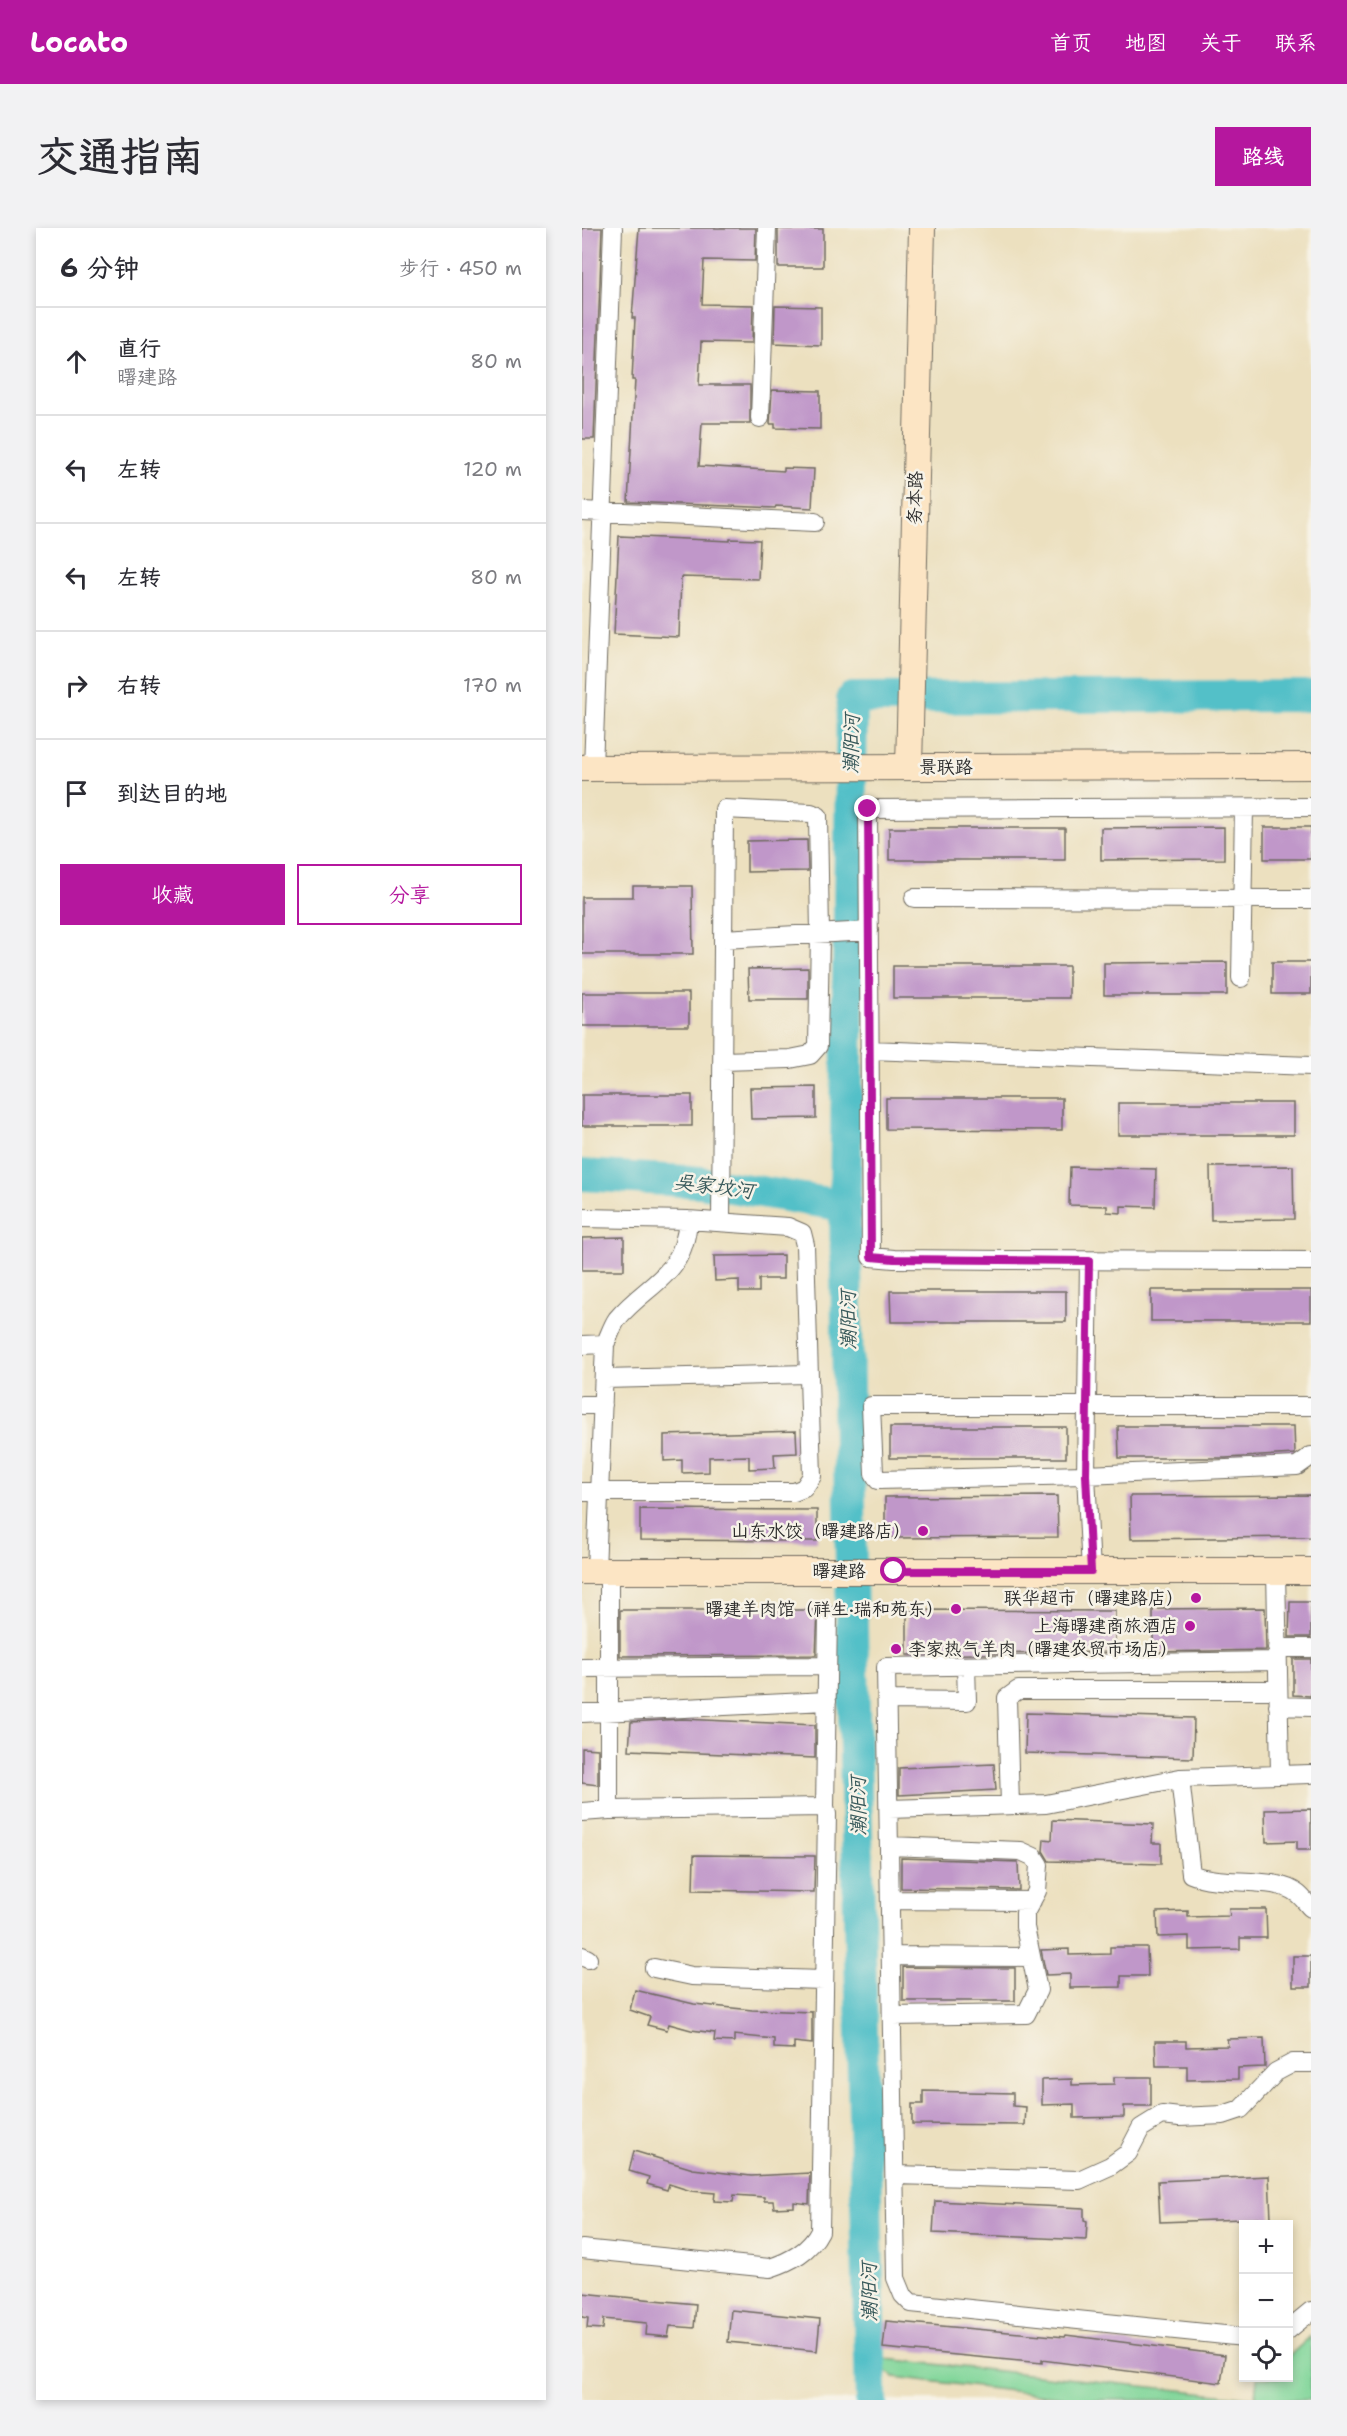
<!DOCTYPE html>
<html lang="zh">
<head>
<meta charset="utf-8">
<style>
	body { margin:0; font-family:"Shantell Sans","LXGW WenKai TC",sans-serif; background:#f2f2f3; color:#2b2b33 }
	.controls { position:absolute; right:18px; bottom:18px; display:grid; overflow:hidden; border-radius:0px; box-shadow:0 3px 9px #0003 }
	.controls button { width:54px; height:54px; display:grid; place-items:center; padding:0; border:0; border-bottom:2px solid #e1e1e2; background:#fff; color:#2b2b33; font:30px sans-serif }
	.stop { position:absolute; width:18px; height:18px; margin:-14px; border:4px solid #b5179e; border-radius:50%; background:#fff }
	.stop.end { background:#b5179e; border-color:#fff; box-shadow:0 2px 6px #0008 }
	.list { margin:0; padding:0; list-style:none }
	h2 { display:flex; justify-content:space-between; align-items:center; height:78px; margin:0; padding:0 24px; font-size:26px }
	h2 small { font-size:20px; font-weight:400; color:#7c7c81 }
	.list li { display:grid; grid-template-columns:39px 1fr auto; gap:18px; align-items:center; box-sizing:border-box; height:108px; padding:0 24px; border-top:2px solid #e1e1e2 }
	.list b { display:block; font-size:22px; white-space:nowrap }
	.list p { margin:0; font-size:20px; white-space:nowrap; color:#7c7c81 }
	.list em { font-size:20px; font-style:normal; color:#7c7c81 }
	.actions { display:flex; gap:12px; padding:18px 24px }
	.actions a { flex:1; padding:14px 0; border:2px solid #b5179e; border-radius:0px; text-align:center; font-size:21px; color:#b5179e }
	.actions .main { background:#b5179e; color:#fff }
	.icon { flex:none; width:33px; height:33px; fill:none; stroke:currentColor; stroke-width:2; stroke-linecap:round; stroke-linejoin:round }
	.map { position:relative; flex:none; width:729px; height:2172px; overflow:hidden; border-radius:0px }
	header { display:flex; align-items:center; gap:36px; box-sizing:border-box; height:84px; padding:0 30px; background:#b5179e; color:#fff }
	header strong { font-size:28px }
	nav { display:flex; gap:33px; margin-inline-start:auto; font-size:21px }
	.intro { display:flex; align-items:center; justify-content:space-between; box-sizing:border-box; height:144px; padding:0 36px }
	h1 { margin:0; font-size:42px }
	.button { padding:15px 27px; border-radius:0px; background:#b5179e; color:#fff; font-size:21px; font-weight:700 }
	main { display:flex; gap:36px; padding:0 36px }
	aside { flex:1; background:#fff; border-radius:0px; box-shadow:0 3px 9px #0003 }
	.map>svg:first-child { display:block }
	.green { fill:#81d69a; stroke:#568062; stroke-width:1.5 }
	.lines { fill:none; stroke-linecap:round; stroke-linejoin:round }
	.river { stroke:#52c0c8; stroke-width:32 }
	.building { fill:#c097c9 }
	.street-casing { stroke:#6f6a5f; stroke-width:20 }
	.secondary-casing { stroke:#6f6a5f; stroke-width:28 }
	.street { stroke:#fff; stroke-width:18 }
	.secondary { stroke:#fce5c4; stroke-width:26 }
	.route { stroke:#b5179e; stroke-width:8 }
	.poi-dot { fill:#b5179e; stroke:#f7f3e8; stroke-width:2 }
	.labels { text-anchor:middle; stroke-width:5; stroke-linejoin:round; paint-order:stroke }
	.street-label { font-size:18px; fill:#2b2b2b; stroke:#f7f3e8 }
	.poi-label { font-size:18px; fill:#2b2b2b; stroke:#f7f3e8; text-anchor:end }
	.water-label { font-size:20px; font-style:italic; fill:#37585a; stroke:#f7f3e8 }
</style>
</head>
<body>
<header>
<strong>Locato</strong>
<nav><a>首页</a><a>地图</a><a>关于</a><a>联系</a></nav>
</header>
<div class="intro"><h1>交通指南</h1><a class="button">路线</a></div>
<main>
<aside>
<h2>6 分钟<small>步行 · 450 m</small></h2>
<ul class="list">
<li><svg class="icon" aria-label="ahead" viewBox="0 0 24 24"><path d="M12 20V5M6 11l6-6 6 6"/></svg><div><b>直行</b><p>曙建路</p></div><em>80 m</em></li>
<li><svg class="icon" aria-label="left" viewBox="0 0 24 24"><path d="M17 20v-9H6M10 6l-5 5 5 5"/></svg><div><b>左转</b></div><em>120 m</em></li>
<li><svg class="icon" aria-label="left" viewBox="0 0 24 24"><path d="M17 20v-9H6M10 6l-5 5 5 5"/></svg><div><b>左转</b></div><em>80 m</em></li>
<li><svg class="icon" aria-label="right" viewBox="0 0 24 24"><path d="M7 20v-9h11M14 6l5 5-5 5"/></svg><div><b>右转</b></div><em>170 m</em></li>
<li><svg class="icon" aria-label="arrive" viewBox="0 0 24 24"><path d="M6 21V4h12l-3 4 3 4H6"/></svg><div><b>到达目的地</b></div></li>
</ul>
<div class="actions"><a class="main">收藏</a><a>分享</a></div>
</aside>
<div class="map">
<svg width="729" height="2172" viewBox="0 0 729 2172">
	<rect width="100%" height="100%" fill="#f7f3e8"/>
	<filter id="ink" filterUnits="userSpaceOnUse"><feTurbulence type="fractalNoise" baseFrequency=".0167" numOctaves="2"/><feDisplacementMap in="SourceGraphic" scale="12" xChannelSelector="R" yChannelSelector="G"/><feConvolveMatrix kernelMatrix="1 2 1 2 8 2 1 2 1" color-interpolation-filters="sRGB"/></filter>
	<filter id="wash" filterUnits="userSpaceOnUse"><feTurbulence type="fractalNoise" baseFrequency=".008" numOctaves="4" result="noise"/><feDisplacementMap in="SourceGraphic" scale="24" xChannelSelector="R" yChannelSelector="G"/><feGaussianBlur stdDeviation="1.35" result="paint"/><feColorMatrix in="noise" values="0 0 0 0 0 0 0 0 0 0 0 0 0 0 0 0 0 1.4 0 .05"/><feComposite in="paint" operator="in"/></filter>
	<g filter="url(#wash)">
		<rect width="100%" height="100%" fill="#ece0bf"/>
		<!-- green -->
		<path class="green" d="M729,2108V2172H505L312,2149L300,2141L294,2130L673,2170L675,2150H706L707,2128Z"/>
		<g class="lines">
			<!-- river -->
			<path class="river" d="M0,947L119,954L263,978
				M289,2172L270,1400L263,978L270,470L729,468"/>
		</g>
		<g id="blocks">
			<!-- building -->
			<path class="building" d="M0,0H20L12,211H0Z
				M57,0H174L173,33L122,32L120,76L171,77L170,115L119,114L117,157H168V195H120L117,238L202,243V240L232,241L230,280L194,278L193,280L46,274L53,152H50L53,90H50Z
				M196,1H241V39H196Z
				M193,78L239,79V117L192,115Z
				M190,162L238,163V201L193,200V196H188Z
				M37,308L148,313V311L178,312L176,351L99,349L97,409L32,406Z
				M642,599V631L519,632V600Z
				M682,599H729V631H682Z
				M307,600H483V632H307Z
				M225,612L226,643L165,644V613Z
				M51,658H110L111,726H0V669H51Z
				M645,734V767H522V735Z
				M690,734H729V766H690Z
				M311,738H487V770H311Z
				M226,740V771H167L166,741Z
				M0,765H107V798H0Z
				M234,859V890L169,891L168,860Z
				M0,867H110V898H0Z
				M304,870H480V902L304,901Z
				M536,875H712V907H536Z
				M711,938L712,991L629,992L628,939Z
				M488,939L574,941L573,979L539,978V985L525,984V978L487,977Z
				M42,1009V1042H0V1010Z
				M201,1027V1051H177V1064H157V1052L133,1053L132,1028Z
				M569,1062H729V1093H569Z
				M308,1063H484V1094H309Z
				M536,1198H712L713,1226L643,1230H537Z
				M308,1199H484V1230H308Z
				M214,1203L215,1225L192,1226L193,1240L167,1241V1228L127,1229V1244L100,1245V1232L82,1233V1207Z
				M729,1267V1309L549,1311L548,1268Z
				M475,1268L476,1309L303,1310V1269Z
				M58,1281L235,1282V1313L58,1312Z
				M708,1374H729V1409H707Z
				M683,1380L684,1422L571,1424V1381Z
				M38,1382H236L234,1427L38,1428Z
				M325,1382L533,1383V1424L325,1427Z
				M711,1431H729V1468L711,1467Z
				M444,1485L612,1490L611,1530L443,1525Z
				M100,1491L233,1497V1530L47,1522L49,1494Z
				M0,1520L16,1521V1557L0,1555Z
				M412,1536L414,1562L317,1567V1540Z
				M729,1581V1622H715V1613L684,1614L683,1582Z
				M471,1592L571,1596L570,1615H579V1636L467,1633L461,1623L462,1611L470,1612Z
				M112,1627L233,1628L232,1664L111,1662Z
				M319,1630L436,1634L437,1662L319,1660Z
				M647,1681H684L685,1710H658V1721L607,1722V1708L576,1709L575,1684L606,1683V1689L648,1688Z
				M528,1719H565L566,1748H539V1759L488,1760V1746L464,1747L459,1722L487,1721V1727L528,1726Z
				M711,1728H729V1759H711Z
				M321,1739L433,1740V1773H321Z
				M53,1762L112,1776L170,1782L230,1784V1816L212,1814V1821L192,1820V1811L152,1807V1814L132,1813L133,1805L109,1802L87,1796L85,1802L65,1797L68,1789L48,1782Z
				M682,1810L683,1839L656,1840V1851L605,1852V1838H574L573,1813H604V1819L646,1818L645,1811Z
				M532,1849H569V1878H542V1889L492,1890V1876L460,1877V1852L490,1851V1857L532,1856Z
				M341,1863L431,1865V1878L444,1879L443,1897L330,1896V1876H341Z
				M52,1923L111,1941L169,1948L228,1945L227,1976L212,1974V1979L192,1980L191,1973H182V1969L152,1967L151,1974L132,1973L133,1965L109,1963L87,1956L85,1962L65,1956L67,1949L47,1943Z
				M687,1948L689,1990L578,1994L576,1953Z
				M353,1973L502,1980V1992L505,1993L504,2012L351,2005Z
				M0,2065L114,2076L112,2100L88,2098L86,2109L64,2107L65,2095L22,2091L21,2101L5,2100L6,2090L0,2089Z
				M149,2082L238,2091L235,2123L146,2114Z
				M304,2093L483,2109L484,2107L643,2127L639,2155L460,2132V2135L301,2120Z"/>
		</g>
	</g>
	<g filter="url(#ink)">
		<use href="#blocks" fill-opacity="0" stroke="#6f6a5f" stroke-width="1.5"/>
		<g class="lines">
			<!-- street casing -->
			<g class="street-casing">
				<path id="street" d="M178,190L185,0
					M0,283L233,294
					M11,540L31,0
					M729,579L286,581L289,1029L312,1031L427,1032L729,1033
					M332,670L729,671
					M141,711L287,703
					M659,750L662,580
					M287,822L729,838
					M0,990L106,992L206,999L220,1005L223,1017L230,1248L222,1260L212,1264H0
					M139,994L142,581L229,585L236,588L238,706L236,818L228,827L208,831L141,833
					M507,1033L504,1247L509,1343
					M0,1117L23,1116
					M22,1151L227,1146
					M0,1177H21
					M729,1178H289L292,1245L296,1252L504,1247L715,1238L729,1228
					M14,1343L23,1116C27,1109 30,1098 35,1091C66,1054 102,1049 106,992
					M27,1343V1582
					M694,1343L698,1546
					M695,1420H729
					M0,1440L245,1438
					M305,1472L385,1473L384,1438
					M696,1478L729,1479
					M0,1485L245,1473
					M598,1550L609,1646C640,1659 693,1647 716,1666C721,1670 725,1676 729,1680
					M428,1577L425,1470L436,1462H696
					M243,1579L246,1387
					M307,1581L464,1576L598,1550L729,1546
					M0,1584L27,1582L243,1579L245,1586L238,2003C228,2023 209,2033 188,2040L0,2021
					M307,1618L439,1623L452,1629L457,1637L455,1663L443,1685V1699L456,1762L444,1786L310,1788
					M308,1672L450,1673
					M0,1728L6,1731
					M309,1728L449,1729
					M72,1740L110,1748L242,1752
					M313,1947L497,1952L528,1938L546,1925L559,1900L580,1887L598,1889L641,1887L659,1881L694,1844L711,1835H729
					M706,2102L729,2083
					M662,2109L329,2075L321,2067L314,2050L304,1439L695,1433"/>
			</g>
			<!-- secondary casing -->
			<g class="secondary-casing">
				<path id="secondary" d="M327,539L340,0
					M0,540L729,538
					M0,1343H729"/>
			</g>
			<!-- street -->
			<use href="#street" class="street"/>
			<!-- secondary -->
			<use href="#secondary" class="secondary"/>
		</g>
	</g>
	<g class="lines" filter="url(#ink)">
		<!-- route -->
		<path class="route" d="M286,581L289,1029L312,1031L507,1033L504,1247L509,1343H312"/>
	</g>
	<!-- markers -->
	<g class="poi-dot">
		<circle cx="341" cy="1303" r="6"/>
		<circle cx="614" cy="1370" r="6"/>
		<circle cx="374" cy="1381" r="6"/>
		<circle cx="608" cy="1398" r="6"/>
		<circle cx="314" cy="1421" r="6"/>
	</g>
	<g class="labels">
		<!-- street labels -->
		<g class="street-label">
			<text transform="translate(333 270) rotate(-89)" y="6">务本路</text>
			<text x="364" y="545">景联路</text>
			<text x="257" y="1349">曙建路</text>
		</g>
		<!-- poi labels -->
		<g class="poi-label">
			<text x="329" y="1309">山东水饺（曙建路店）</text>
			<text x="602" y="1376">联华超市（曙建路店）</text>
			<text x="362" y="1387">曙建羊肉馆（祥生·瑞和苑东）</text>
			<text x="596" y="1404">上海曙建商旅酒店</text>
			<text x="326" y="1427" text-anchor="start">李家热气羊肉（曙建农贸市场店）</text>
		</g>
		<!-- water labels -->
		<g class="water-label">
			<text transform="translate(269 516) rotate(-89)" y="7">潮阳河</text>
			<text transform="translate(132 958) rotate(7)" y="7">吴家坟河</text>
			<text transform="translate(266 1092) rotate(-91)" y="7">潮阳河</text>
			<text transform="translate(276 1578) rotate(-91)" y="7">潮阳河</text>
			<text transform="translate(287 2064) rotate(-91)" y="7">潮阳河</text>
		</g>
	</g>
</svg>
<div class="controls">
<button>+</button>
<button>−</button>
<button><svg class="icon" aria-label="locate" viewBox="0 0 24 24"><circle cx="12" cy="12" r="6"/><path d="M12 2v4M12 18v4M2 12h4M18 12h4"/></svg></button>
</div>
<div class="stop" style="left:312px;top:1343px"></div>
<div class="stop end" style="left:286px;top:581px"></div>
</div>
</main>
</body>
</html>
